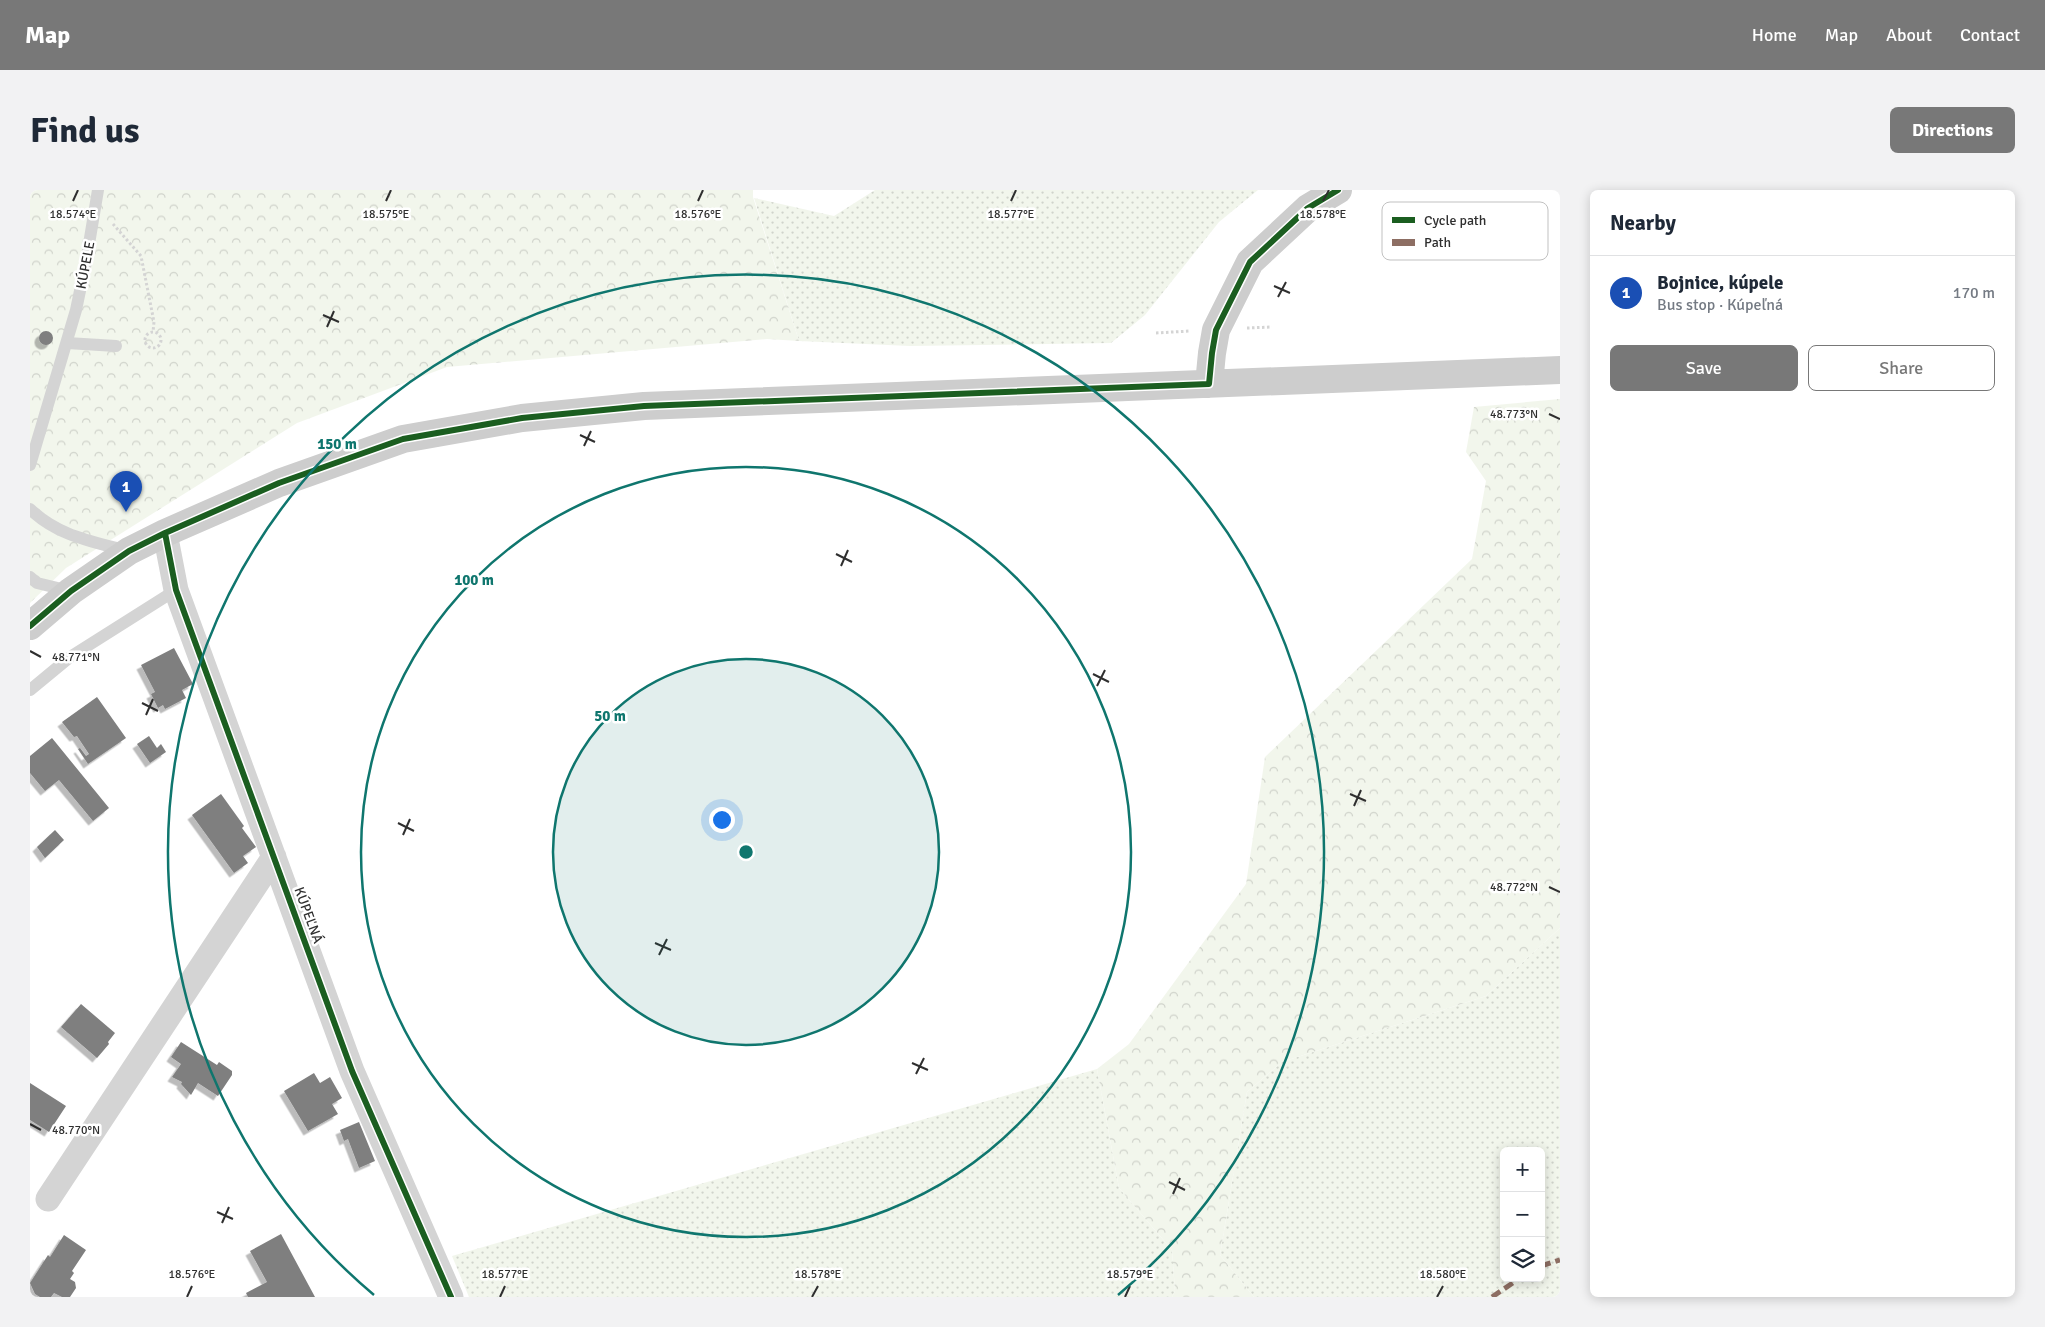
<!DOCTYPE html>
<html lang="en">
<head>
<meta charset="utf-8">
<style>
	body { margin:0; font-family:Signika,sans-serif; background:#f2f2f3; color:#1f2937 }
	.controls { position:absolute; right:15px; bottom:15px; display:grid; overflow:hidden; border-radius:8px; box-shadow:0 2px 12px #0003 }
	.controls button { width:45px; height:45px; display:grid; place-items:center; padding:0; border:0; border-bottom:1px solid #e0e1e3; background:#fff; color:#1f2937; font:25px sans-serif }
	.you { position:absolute; left:691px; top:629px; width:18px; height:18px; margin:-12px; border:4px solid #fff; border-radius:50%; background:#1a73e8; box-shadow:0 0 0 8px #1a73e833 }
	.badge { display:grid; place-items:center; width:32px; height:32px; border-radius:50%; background:#787878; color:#fff; font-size:16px; font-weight:700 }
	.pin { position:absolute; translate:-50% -41px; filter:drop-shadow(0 1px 2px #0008) }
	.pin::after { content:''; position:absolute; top:26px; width:18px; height:15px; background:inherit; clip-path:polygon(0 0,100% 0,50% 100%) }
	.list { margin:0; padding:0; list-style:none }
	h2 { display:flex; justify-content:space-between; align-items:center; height:65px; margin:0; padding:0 20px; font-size:21px }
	h2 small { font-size:16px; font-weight:400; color:#747a83 }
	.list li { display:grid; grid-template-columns:32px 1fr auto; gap:15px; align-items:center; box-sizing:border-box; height:75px; padding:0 20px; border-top:1px solid #e0e1e3 }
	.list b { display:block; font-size:19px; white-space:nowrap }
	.list p { margin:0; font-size:16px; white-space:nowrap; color:#747a83 }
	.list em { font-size:16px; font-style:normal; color:#747a83 }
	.actions { display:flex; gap:10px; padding:15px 20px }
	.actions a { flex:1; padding:11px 0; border:1px solid #787878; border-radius:8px; text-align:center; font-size:18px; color:#787878 }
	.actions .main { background:#787878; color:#fff }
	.icon { flex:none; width:28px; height:28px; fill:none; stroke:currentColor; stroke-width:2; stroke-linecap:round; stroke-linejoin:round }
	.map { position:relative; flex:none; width:1530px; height:1107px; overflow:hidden; border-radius:8px }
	header { display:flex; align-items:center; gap:30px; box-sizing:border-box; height:70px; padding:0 25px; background:#787878; color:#fff }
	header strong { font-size:24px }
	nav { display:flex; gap:28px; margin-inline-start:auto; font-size:18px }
	.intro { display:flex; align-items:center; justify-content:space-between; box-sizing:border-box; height:120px; padding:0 30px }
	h1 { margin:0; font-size:35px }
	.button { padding:12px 22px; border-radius:8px; background:#787878; color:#fff; font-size:18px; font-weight:700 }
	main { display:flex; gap:30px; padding:0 30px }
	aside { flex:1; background:#fff; border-radius:8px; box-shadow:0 2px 12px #0003 }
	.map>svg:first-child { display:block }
	.grass { fill:url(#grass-dots); fill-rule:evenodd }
	.forest { fill:url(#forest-crowns) }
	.building { fill:#7f7f7f; filter:url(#shadow) }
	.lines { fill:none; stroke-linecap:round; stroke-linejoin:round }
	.path { stroke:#d4d4d4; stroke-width:3; stroke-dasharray:2.5 2.5; stroke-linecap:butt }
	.lane { stroke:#d4d4d4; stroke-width:12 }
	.street { stroke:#d4d4d4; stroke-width:25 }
	.secondary { stroke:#cdcdcd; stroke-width:28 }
	.quiet { stroke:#8d6e63; stroke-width:5; stroke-dasharray:10 5; stroke-linecap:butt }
	.cycleway-casing { stroke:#fff; stroke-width:9 }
	.cycleway { stroke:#1b5e20; stroke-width:6 }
	.ticks { fill:none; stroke:#2f2f2f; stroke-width:2 }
	.ring { fill:none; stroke:#0f766e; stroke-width:2.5 }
	.labels { text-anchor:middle; stroke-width:5; stroke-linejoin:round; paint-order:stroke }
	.street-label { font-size:14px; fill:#2f2f2f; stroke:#fff }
	.key { fill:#fff; stroke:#c1c1c1; stroke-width:1 }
	.key-label { font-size:14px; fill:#2f2f2f }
	.ticks-label { font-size:12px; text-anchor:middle; fill:#2f2f2f; stroke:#fff; stroke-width:5; stroke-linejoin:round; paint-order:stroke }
	.centre { fill:#0f766e; stroke:#fff; stroke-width:2.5 }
	.ring-label { font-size:15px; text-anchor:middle; font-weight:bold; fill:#0f766e; stroke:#fff; stroke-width:5; stroke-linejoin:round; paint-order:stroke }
</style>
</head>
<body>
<header>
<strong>Map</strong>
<nav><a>Home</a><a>Map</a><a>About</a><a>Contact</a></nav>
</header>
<div class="intro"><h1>Find us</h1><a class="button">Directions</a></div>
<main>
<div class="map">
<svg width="1530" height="1107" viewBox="0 0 1530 1107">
	<defs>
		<pattern id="grass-dots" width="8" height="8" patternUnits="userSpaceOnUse" patternTransform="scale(1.25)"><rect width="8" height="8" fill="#f2f6ec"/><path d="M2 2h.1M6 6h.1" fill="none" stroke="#d0d3cb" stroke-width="1.8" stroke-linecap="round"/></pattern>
		<pattern id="forest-crowns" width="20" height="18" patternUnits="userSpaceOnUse" patternTransform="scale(1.25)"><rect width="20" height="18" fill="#f2f6ec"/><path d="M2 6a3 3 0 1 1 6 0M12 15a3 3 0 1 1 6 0" fill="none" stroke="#d0d3cb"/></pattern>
		<filter id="shadow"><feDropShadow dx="-4.5" dy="4.5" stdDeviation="0" flood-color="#0004"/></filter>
	</defs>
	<rect width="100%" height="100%" fill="#fff"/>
	<!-- grass -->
	<path class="grass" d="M845,0H1228L1189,32L1115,125L1081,153L880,156L769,151L724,8L804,26Z
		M1530,738V1107H1224L1190,1065L1217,902L1252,872L1456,806ZM1474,961H1511V1088H1474Z
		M1067,879L1089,998L1142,1060L1145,1101L1142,1107H439L422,1066Z"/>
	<!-- forest -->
	<path class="forest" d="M0,0H723V7L769,151L737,149L417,177L267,233L36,378L0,413Z
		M1530,209V738L1456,806L1252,872L1217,902L1190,1065L1224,1107H1142L1145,1101L1142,1060L1089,998L1067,879L1099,854L1216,694L1235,567L1442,369L1456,291L1436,262L1444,217Z"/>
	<!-- building -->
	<path class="building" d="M9 148a7 7 0 1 1 14 0a7 7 0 1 1-14 0Z
		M144,458L163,494L152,500L156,508L135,519L133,515L128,518L121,504L125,502L111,475Z
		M67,507L96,548L58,574L48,559L50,558L56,566L59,564L47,546L44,547L32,532Z
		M119,546L127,558L131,554L136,562L120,573L107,554Z
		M22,548L79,618L63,631L29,590L15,601L0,583V566Z
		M191,604L214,636L212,638L226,657L213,666L218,673L204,683L162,625Z
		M25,640L34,650L15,668L7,657Z
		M51,814L85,843L78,852L79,854L67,868L31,837Z
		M151,852L187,875L189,872L202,881V885L188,906L168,893L161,905L151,894L152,892L142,887L151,874L141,867Z
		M284,883L290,893L300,887L312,908L302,914L308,924L278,941L254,901Z
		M0,893L36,916L19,942L0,930Z
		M329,932L345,971L329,978L318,949L314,951L310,940Z
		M251,1044L285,1107H218L216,1103L237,1092L220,1061Z
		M34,1045L56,1060L42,1081L44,1083L40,1089L45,1092L46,1098L40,1107H32L24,1103L21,1107H10L5,1104L0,1093L18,1065L20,1067Z"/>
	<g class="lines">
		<!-- path -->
		<path class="path" d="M83,34L111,66L124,132L123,142
			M1217,138L1242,137
			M115 150a8 8 0 1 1 16 0a8 8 0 1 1-16 0Z
			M1126,143L1160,141"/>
		<!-- lane -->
		<path class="lane" d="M37,153L86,156
			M0,275L46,120L56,72L68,0
			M0,319C28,346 61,351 97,361
			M0,387L7,393L40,401
			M0,500L40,467L146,400"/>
		<!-- street -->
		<path class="street" d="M135,343L146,400L322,881L421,1107
			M18,1009L244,667"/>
		<!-- secondary -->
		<path class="secondary" d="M1179,194L1182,163L1186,140L1220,72L1278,18L1308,0
			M0,436L41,401L99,361L135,343L249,293L373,249L492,228L614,216L1530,180"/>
		<!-- quiet -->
		<path class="quiet" d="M1511,1076L1530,1070
			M1462,1107L1490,1088"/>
		<!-- cycleway casing -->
		<g class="cycleway-casing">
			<path id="cycleway" d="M135,343L146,400L322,881L421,1107
				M0,436L41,401L99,361L135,343L249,293L373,249L492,228L614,216L1179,194L1182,163L1186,140L1220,72L1278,18L1308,0"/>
		</g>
		<!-- cycleway -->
		<use href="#cycleway" class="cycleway"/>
	</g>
	<!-- ticks -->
	<path class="ticks" d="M43,11L48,0M356,11L361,0M668,11L673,0M981,11L986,0M1293,11L1299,0M1244,96L1260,103M1248,107L1256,92M293,125L309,132M297,137L304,121M1519,224L1530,229M550,245L565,252M554,256L561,241M806,364L822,372M811,376L818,360M0,461L11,467M1063,484L1079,492M1067,496L1075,480M112,513L128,521M116,525L123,509M1320,604L1336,611M1324,616L1331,600M368,633L384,641M373,645L380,629M1519,697L1530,702M625,753L641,760M629,765L637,749M882,873L898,880M886,884L894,868M0,934L11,940M1139,992L1155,1000M1143,1004L1150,988M187,1022L203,1029M192,1033L199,1017M157,1107L162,1096M470,1107L475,1096M782,1107L788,1096M1095,1107L1100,1096M1407,1107L1413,1096"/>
	<!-- distance rings -->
	<circle cx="716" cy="662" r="193" fill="#0f766e" fill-opacity=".12"/>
	<g class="ring">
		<circle cx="716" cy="662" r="193"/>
		<circle cx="716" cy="662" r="385"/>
		<path d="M344 1105A578 578 0 1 1 1088 1105"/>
	</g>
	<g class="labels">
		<!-- street labels -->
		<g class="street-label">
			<text transform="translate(55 75) rotate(-79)" y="5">KÚPELE</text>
			<text transform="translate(279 725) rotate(70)" y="5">KÚPEĽNÁ</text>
		</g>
	</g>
	<!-- legend -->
	<rect x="1352" y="12" width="166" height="58" rx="8" class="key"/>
	<rect x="1362" y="27" width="23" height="6" fill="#1b5e20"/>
	<rect x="1362" y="49" width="23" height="7" fill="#8d6e63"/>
	<g class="key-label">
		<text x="1394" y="35">Cycle path</text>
		<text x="1394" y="57">Path</text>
	</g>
	<g class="ticks-label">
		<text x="43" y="28">18.574°E</text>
		<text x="356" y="28">18.575°E</text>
		<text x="668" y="28">18.576°E</text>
		<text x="981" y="28">18.577°E</text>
		<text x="1293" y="28">18.578°E</text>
		<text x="1484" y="228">48.773°N</text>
		<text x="46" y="471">48.771°N</text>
		<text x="1484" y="701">48.772°N</text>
		<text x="46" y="944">48.770°N</text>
		<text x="1100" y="1088">18.579°E</text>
		<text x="162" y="1088">18.576°E</text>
		<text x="475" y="1088">18.577°E</text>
		<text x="788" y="1088">18.578°E</text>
		<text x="1413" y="1088">18.580°E</text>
	</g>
	<circle cx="716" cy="662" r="8" class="centre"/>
	<g class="ring-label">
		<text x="307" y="259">150 m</text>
		<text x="444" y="395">100 m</text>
		<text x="580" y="531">50 m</text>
	</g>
</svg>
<div class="controls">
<button>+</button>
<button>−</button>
<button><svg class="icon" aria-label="layers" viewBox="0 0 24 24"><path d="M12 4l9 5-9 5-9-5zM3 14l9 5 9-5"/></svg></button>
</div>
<div class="you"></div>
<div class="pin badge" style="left:96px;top:322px;background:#1a4fb4">1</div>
</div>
<aside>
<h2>Nearby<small></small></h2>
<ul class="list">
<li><span class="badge" style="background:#1a4fb4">1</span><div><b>Bojnice, kúpele</b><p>Bus stop · Kúpeľná</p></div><em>170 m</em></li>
</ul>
<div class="actions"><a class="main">Save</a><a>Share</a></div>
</aside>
</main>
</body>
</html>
